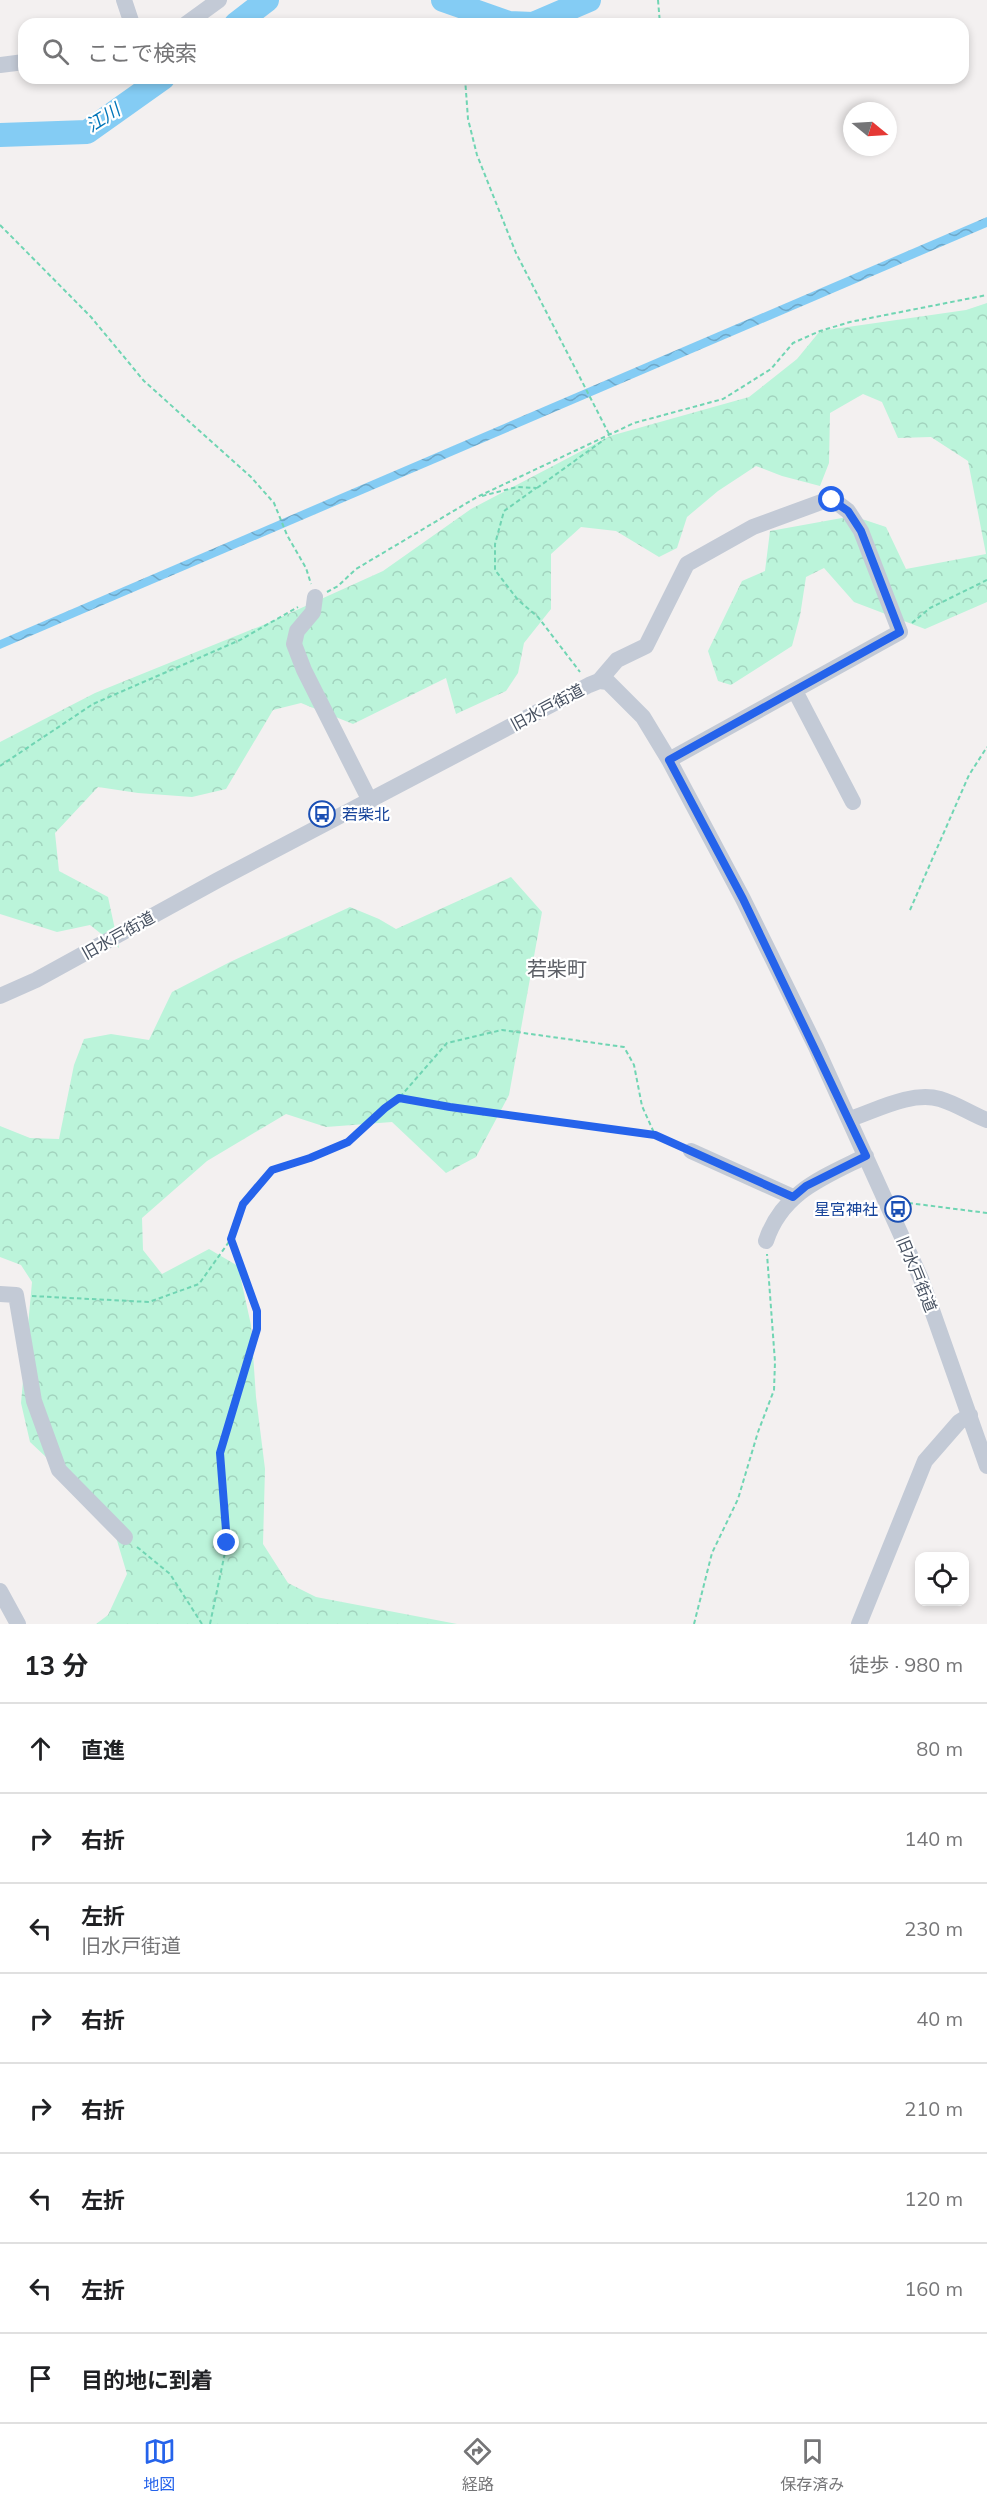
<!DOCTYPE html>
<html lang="ja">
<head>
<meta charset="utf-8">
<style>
	body { margin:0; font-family:Mulish,"Noto Sans JP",sans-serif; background:#f6f6f6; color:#202124 }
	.controls { position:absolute; right:18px; bottom:18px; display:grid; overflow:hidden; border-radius:12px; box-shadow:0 3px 9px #0003 }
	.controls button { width:54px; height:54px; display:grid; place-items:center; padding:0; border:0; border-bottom:2px solid #e0e0e0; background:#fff; color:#202124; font:30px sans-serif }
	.compass { position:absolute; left:843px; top:102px; width:54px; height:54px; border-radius:50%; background:#fff; box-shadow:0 3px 9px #0003; rotate:108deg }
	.stop { position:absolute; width:18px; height:18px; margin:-14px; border:4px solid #2563eb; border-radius:50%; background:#fff }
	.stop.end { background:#2563eb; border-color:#fff; box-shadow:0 2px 6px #0008 }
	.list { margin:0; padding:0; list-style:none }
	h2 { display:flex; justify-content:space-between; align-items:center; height:78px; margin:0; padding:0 24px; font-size:26px }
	h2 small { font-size:20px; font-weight:400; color:#757577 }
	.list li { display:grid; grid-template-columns:39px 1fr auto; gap:18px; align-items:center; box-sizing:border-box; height:90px; padding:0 24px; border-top:2px solid #e0e0e0 }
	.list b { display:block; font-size:22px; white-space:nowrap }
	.list p { margin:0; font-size:20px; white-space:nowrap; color:#757577 }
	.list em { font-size:20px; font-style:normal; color:#757577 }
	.icon { flex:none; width:33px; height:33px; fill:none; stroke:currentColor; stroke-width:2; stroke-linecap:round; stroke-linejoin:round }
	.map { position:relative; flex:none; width:987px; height:1624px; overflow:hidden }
	.search { position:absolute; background:#fff; box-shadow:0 3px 9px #0003; left:18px; right:18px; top:18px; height:66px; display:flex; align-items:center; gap:15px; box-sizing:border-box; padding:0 21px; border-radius:18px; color:#757577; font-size:22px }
	.sheet { height:798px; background:#fff }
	nav { display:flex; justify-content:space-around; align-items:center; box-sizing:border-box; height:84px; border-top:2px solid #e0e0e0; background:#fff; font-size:16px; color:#757577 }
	nav a { display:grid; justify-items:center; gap:3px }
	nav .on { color:#2563eb }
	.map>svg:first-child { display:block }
	.forest { fill:url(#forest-crowns) }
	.water { fill:url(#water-waves) }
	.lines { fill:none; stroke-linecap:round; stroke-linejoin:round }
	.river { stroke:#84ccf4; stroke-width:24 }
	.path { stroke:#70d5b3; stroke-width:2; stroke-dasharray:4.5 3; stroke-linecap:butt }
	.minor { stroke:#c3cad6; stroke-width:16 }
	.route { stroke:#2563eb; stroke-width:8 }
	.labels { text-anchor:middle; stroke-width:4.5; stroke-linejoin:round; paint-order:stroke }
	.street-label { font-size:16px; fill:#465060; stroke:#fff }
	.transit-label { font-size:16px; fill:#164399; stroke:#fff; text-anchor:start }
	.water-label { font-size:18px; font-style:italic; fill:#0075b9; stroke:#fff }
	.quarter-label { font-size:20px; fill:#5c5f66; stroke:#fff }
</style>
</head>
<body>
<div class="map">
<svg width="987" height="1624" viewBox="0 0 987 1624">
	<defs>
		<pattern id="forest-crowns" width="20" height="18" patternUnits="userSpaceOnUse" patternTransform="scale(1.5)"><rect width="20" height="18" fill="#bbf4da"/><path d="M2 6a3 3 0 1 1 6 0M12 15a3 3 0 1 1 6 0" fill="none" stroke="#a2d3be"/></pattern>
		<pattern id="water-waves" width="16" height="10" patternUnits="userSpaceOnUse" patternTransform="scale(1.5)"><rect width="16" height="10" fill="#84ccf4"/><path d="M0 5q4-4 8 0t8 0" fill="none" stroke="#6ea8c9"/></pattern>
	</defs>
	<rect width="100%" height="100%" fill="#f3f0f0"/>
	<!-- forest -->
	<path class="forest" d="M987,303V602L925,629L854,602L824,568L806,577L800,616L792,646L731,685L718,681L708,651L742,581L765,571L770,531L853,516L886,527L906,569L986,554L968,461L931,437L898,438L882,402L863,394L830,413L829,463L820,486L782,476L756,466L718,491L687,517L677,548L659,557L616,531L581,527L551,554V609L524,643L518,673L506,691L456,714L446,678L353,724L301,703L273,710L226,789L192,797L138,793L98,787L55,833L59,871L108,897L119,948L90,925L57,932L0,914V742L95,693L268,623L383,571L471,509L610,436L749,397L797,359L820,331L966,310Z
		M511,877L542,912L509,1095L476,1157L446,1173L392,1122L326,1127L286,1114L207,1161L142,1218L143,1250L162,1274L209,1249L238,1266L251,1325L256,1397L265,1469L263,1544L288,1583L316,1597L457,1624H96L108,1615L127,1574L110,1517L30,1442L21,1403L32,1282L21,1265L0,1257V1126L30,1138L59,1139L74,1065L84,1039L111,1034L149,1040L172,992L230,962L350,907L379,919L396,929Z"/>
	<!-- water -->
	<path class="water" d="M987,217V227L0,649V640Z"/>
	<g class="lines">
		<!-- river -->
		<path class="river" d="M443,0L509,23L533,24L589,0
			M236,24L267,0
			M0,135L87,132L163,78"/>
		<!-- path -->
		<path class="path" d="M658,0L660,24
			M465,78L468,119L477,155L516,253L610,436
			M0,225L91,317L144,381L251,477L274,503L287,535L306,568L311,584
			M537,488L605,439
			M482,496L517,487L536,488L504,511L495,544V570L518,600L538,617L580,672
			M327,592L338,586L356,569L477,497L634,423L723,399L771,369L793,343L820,331L850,322L987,295
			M912,623L930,608L987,580
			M0,766L93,704L240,640L298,607
			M910,910L969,775L987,747
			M400,1097L447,1043L502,1030L624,1047L634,1065L642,1106L655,1135
			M901,1202L987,1213
			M32,1296L149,1302L199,1284L231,1239
			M137,1547L170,1574L202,1624
			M210,1624L227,1543L220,1453L257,1329V1311L231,1239L243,1204L272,1170L310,1158L348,1142L385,1108L399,1098L450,1107L655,1135L677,1145
			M694,1624L712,1553L738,1499L758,1432L774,1390L775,1362L767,1254"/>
		<!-- minor -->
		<path class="minor" d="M124,0L132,24
			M186,24L219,0
			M0,65L24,62
			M315,597L313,612L297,631L294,644L304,670L370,801
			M599,681L617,660L646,646L687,564L753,527L824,501L832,499L848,511L861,531L900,632L669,760
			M795,691L853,802
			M0,996L36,980L218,880L589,685L599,681L608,682L643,717L669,760L743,899L816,1047L921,1279L987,1466
			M850,1119C877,1110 911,1091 940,1099C957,1104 971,1114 987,1120
			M691,1151L793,1197
			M766,1241C782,1192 824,1177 866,1156
			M0,1294L16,1295L34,1401L59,1470L125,1537
			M0,1591L18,1624
			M859,1624L925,1461L959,1422L970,1415"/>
	</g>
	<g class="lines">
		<!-- route -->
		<path class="route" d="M227,1543L220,1453L257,1329V1311L231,1239L243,1204L272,1170L310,1158L348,1142L385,1108L399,1098L450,1107L655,1135L793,1197L806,1186L866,1156L743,899L669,760L900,632L861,531L848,511L832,500"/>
	</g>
	<!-- icons -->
	<defs>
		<g id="bus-ring" transform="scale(1.35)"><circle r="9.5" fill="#fff" stroke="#1a4fb4" stroke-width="1.5"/><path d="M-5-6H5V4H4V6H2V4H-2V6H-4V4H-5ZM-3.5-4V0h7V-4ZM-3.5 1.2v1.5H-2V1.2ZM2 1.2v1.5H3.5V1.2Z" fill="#1a4fb4"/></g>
	</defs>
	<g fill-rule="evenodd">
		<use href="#bus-ring" x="322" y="814"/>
		<use href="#bus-ring" x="898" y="1209"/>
	</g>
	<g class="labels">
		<!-- street labels -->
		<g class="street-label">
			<text transform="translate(547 707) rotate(-28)" y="6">旧水戸街道</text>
			<text transform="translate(118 935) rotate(-29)" y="6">旧水戸街道</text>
			<text transform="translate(917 1274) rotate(68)" y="6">旧水戸街道</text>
		</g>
		<!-- transit labels -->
		<g class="transit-label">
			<text x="342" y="820">若柴北</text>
			<text x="878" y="1215" text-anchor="end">星宮神社</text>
		</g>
		<!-- water labels -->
		<g class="water-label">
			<text transform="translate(103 118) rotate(-32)" y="6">江川</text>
		</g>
		<!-- quarter labels -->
		<g class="quarter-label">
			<text x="557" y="976">若柴町</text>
		</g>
	</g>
</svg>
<div class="controls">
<button><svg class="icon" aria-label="locate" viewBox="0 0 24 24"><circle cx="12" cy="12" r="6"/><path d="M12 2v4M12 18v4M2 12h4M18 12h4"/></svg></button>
</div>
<svg class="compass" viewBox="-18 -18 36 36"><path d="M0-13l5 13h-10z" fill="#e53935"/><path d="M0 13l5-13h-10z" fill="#757577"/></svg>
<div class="stop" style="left:832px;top:500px"></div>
<div class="stop end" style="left:227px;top:1543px"></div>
<div class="search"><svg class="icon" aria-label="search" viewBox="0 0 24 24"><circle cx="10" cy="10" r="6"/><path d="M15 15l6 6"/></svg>ここで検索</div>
</div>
<section class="sheet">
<h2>13 分<small>徒歩 · 980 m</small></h2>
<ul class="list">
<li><svg class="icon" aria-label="ahead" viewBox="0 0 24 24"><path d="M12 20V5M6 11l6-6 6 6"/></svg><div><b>直進</b></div><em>80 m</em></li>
<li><svg class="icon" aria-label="right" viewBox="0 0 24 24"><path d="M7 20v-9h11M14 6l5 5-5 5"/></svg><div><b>右折</b></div><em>140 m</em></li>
<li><svg class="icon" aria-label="left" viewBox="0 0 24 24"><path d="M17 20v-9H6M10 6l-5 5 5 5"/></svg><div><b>左折</b><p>旧水戸街道</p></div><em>230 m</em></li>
<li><svg class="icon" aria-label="right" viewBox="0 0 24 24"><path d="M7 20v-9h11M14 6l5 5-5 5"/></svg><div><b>右折</b></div><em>40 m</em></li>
<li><svg class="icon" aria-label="right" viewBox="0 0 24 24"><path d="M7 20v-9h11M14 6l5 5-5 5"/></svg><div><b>右折</b></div><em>210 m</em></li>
<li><svg class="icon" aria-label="left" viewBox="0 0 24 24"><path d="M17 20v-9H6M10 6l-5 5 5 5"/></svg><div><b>左折</b></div><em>120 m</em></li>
<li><svg class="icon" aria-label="left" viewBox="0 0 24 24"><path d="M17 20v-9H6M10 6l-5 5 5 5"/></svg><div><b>左折</b></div><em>160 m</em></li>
<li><svg class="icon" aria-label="arrive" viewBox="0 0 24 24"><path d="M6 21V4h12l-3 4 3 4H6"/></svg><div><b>目的地に到着</b></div></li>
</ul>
</section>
<nav>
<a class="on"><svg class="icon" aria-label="map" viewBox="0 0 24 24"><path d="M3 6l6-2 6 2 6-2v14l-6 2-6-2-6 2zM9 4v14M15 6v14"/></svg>地図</a>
<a><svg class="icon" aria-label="directions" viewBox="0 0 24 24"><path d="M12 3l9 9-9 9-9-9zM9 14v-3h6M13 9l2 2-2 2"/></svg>経路</a>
<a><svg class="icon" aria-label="saved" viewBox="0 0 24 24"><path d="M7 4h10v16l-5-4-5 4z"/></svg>保存済み</a>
</nav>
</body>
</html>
